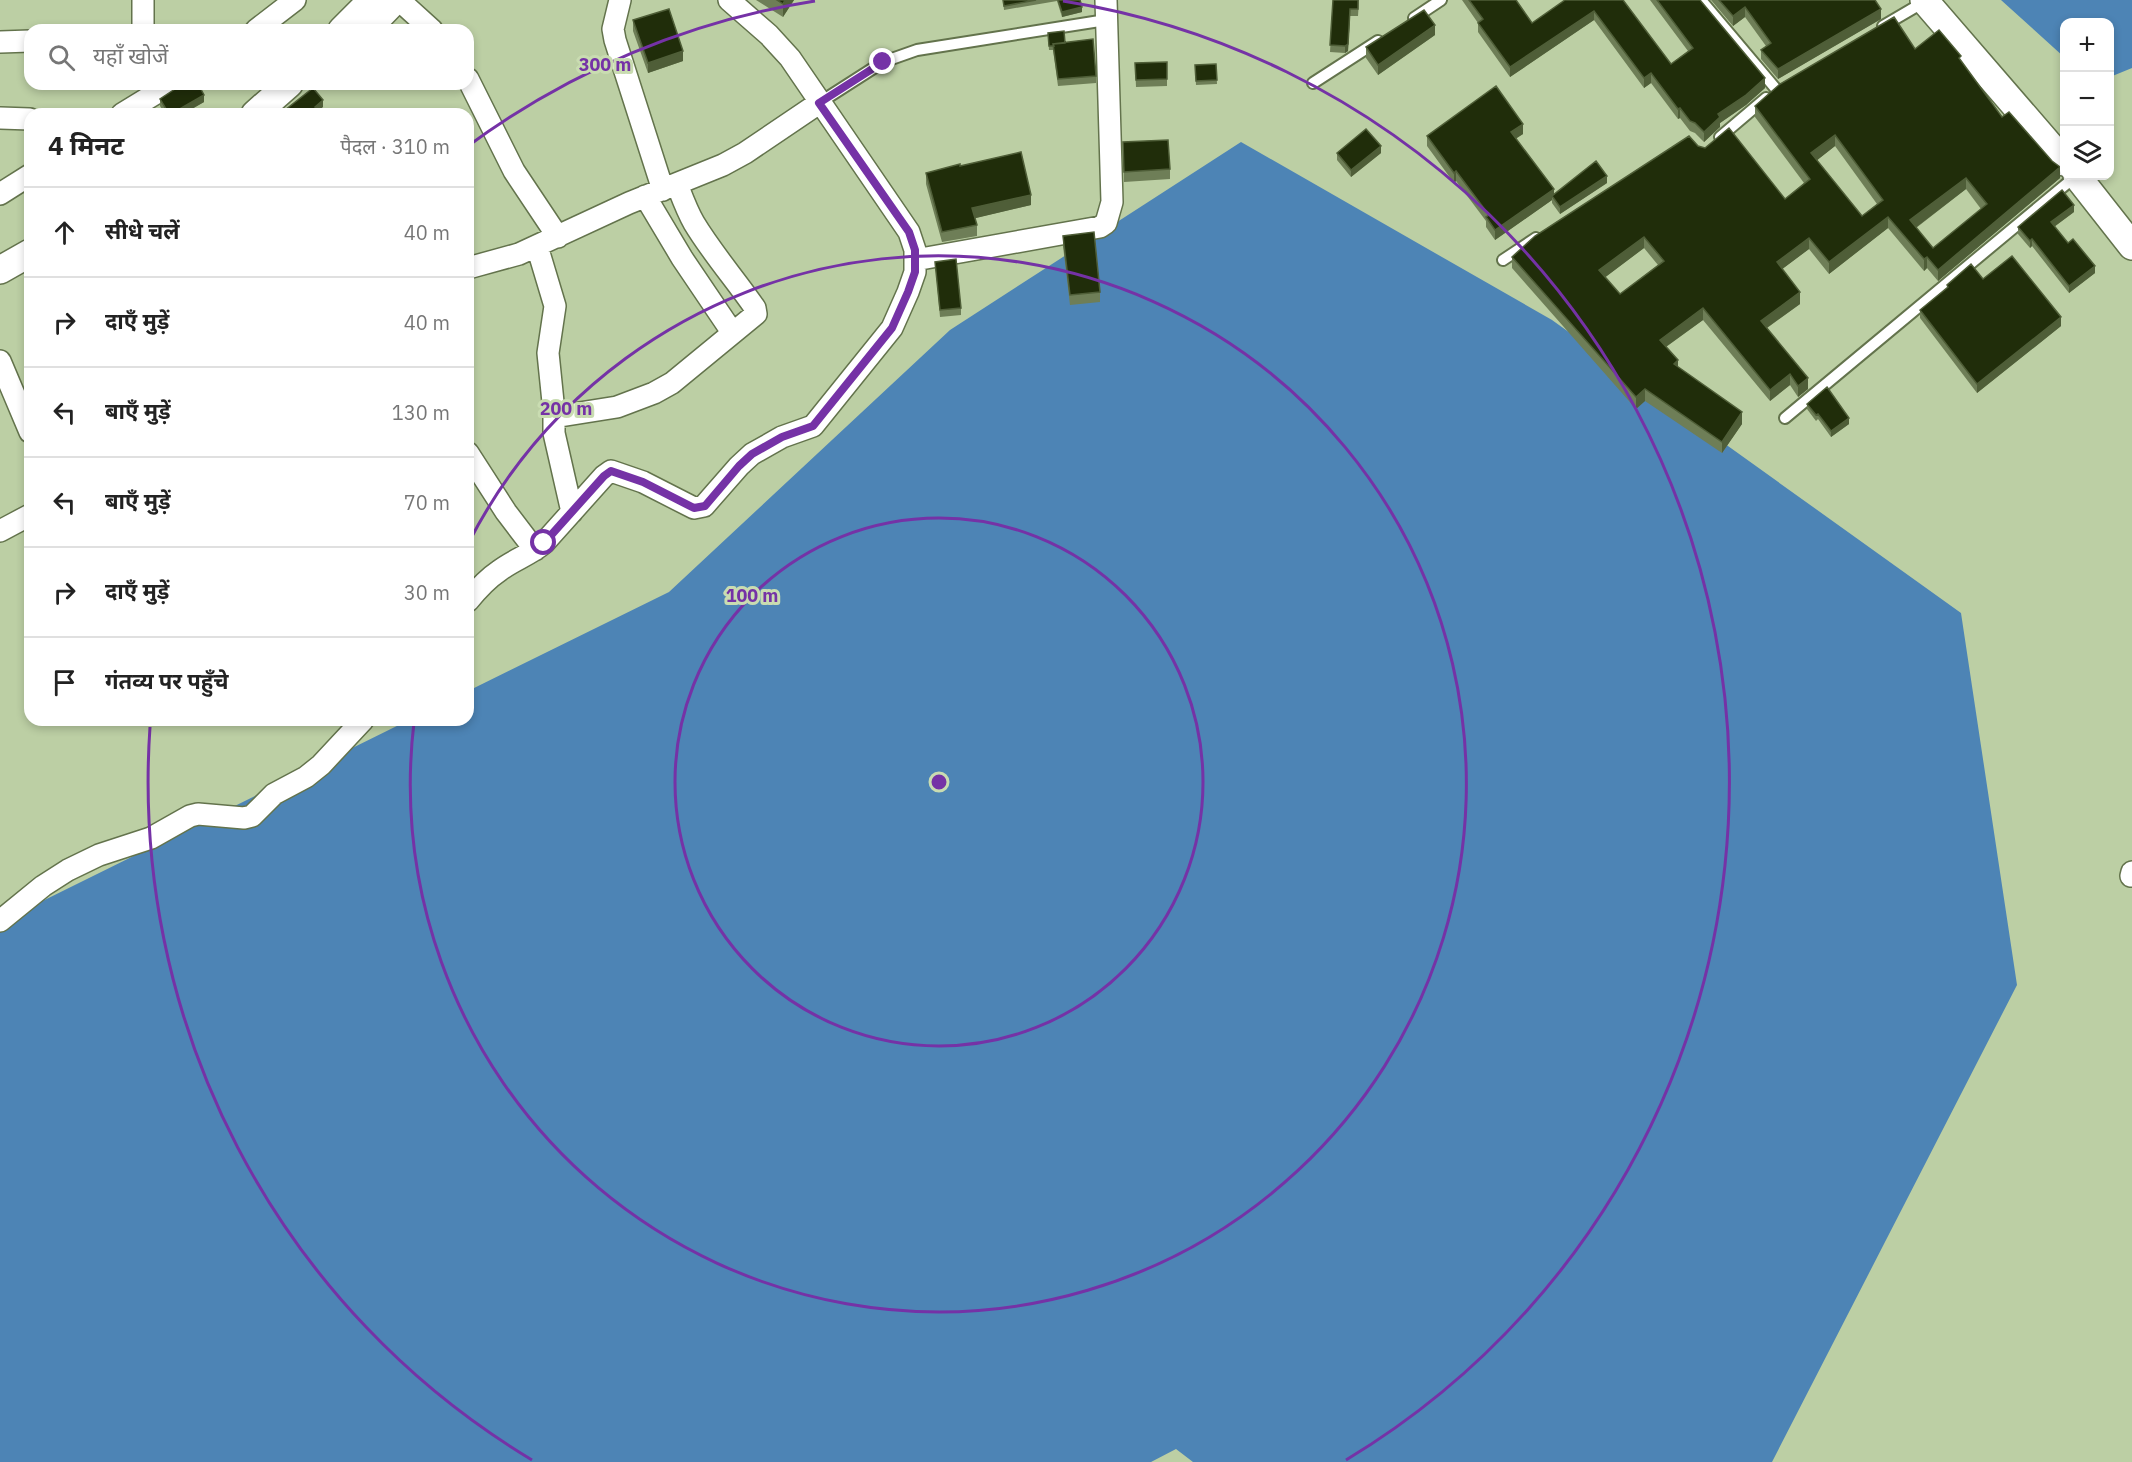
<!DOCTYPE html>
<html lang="hi">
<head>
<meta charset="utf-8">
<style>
	body { margin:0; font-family:"IBM Plex Sans","Noto Sans Devanagari",sans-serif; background:#f2f2f2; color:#222 }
	.controls { position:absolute; right:18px; top:18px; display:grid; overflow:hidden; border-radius:12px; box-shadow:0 3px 9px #0003 }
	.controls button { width:54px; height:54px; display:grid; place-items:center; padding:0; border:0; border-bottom:2px solid #e0e0e0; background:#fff; color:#222; font:30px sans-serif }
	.stop { position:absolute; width:18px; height:18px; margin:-14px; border:4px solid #7532a6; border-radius:50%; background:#fff }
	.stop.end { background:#7532a6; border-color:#fff; box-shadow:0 2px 6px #0008 }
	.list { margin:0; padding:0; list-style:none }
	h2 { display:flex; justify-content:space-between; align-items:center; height:78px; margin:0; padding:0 24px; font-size:26px }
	h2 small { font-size:20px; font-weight:400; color:#767676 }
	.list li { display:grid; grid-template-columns:39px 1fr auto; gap:18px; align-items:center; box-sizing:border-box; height:90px; padding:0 24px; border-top:2px solid #e0e0e0 }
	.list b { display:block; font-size:22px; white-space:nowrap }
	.list em { font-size:20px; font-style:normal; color:#767676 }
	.icon { flex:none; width:33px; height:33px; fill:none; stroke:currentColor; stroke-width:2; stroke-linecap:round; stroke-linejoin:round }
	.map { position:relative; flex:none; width:2132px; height:1462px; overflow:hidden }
	.search { position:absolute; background:#fff; box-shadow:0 3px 9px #0003; left:24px; top:24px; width:450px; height:66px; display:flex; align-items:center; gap:15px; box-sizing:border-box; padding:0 21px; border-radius:18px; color:#767676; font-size:22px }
	.panel { position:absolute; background:#fff; box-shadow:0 3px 9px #0003; left:24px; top:108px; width:450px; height:618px; border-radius:18px }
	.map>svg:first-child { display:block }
	.water { fill:#4d84b5 }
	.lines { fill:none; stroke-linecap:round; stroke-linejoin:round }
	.service-casing { stroke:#63734c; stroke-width:14 }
	.minor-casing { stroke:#63734c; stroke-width:24 }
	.tertiary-casing { stroke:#63734c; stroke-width:30 }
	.service { stroke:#fff; stroke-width:10 }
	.minor { stroke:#fff; stroke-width:21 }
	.tertiary { stroke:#fff; stroke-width:27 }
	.wall { fill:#6e7e57; fill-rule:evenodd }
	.shaded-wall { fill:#4f5e38 }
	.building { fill:#202d0a; stroke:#4f5e38; stroke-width:1.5; fill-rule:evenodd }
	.route { stroke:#7532a6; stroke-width:8 }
	.ring { fill:none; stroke:#7532a6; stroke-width:3 }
	.centre { fill:#7532a6; stroke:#c9dcb1; stroke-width:3 }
	.ring-label { font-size:18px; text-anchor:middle; font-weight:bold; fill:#7532a6; stroke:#c9dcb1; stroke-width:6; stroke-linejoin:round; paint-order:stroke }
</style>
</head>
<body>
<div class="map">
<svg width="2132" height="1462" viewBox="0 0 2132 1462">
	<rect width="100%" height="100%" fill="#bccfa4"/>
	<!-- water -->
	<path class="water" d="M2001,0H2132V68L2110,77V22H2064V57Z
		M1241,142L1552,320L1961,613L2017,985L1772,1462H1193L1176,1449L1151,1462H0V922L409,720H468V691L669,592L950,330Z"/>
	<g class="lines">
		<!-- service casing -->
		<g class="service-casing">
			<path id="service" d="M1701,0L1776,89
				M1414,18L1441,0
				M1883,26L1924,2
				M1313,83L1378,41
				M819,103L883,62L917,50L1106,20
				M1720,137L1766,98
				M1503,260L1536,238
				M1785,418L2076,176"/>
		</g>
		<!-- minor casing -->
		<g class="minor-casing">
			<path id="minor" d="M399,0L432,30
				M620,0L613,29L615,40L663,190
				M143,30V0
				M256,30L295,0
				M0,42L30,41
				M468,79L514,171L558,237
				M122,114L171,84
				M0,118L30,119
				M0,194L30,175
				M645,196L682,258L732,332
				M537,246L555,306L548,353L554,412V433L572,512
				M915,260L1100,227L1106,223L1112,202L1106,0
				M468,268L519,254L629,203L723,165L745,153L819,103
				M0,361L30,432
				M554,417L617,407L654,393L672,383L756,314L755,308C735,279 712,253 694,223C687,211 682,197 677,184
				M468,453L506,512L535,550
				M0,531L30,515
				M468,601C477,590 487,579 499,571C513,560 530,555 544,543L604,476L611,471L643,482L694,508L704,506L739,466L752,454L782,437L813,426L892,328L908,292L915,272V250L909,232L790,58L769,35L729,0
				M2131,876L2132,872
				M0,921L43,886L68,870L99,855L151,838L190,816L198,814L244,818L252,816L274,794L306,777L321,765L363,720"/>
		</g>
		<!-- tertiary casing -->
		<g class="tertiary-casing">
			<path id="tertiary" d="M1924,0L2064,162
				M342,30L372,0
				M366,30L395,0
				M255,114L289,84
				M2077,176L2132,246
				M0,270L30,253"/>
		</g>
		<!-- service -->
		<use href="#service" class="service"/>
		<!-- minor -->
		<use href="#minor" class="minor"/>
		<!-- tertiary -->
		<use href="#tertiary" class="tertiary"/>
	</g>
	<!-- wall -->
	<path class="wall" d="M756,0H794L783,17Z
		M1003,0H1080L1082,12L1062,17L1057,1L1004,10Z
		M1333,0H1359L1358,16H1350L1348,51L1345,53L1330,52Z
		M1462,0H1516L1532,23L1623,0L1671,64L1688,51L1650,0H1700L1765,88L1746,105L1720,123V127L1704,142L1695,133L1690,131L1680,118L1678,119L1651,83L1644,88L1594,20L1510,77L1478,32V23Z
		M1711,0H1875L1881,19L1778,79L1761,59V50L1766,46L1745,17L1733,26Z
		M633,20L683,61L648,73L633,31Z
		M1048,33L1065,43L1096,76V83L1058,86L1053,50H1049Z
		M1435,35L1378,75L1366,58V47Z
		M1915,49L1961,61L2002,117L2060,178L1938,281L1927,268L1924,271L1888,228L1829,274L1809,249L1782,269L1800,304L1767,328L1808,389L1798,397L1790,385L1770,401L1703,320L1666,347L1678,368L1742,424L1722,453L1645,401L1636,409L1512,268V257L1698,146L1785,199L1804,183L1755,117V106ZM1835,146L1877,204L1862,216L1817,160ZM1966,189L1981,209L1933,248L1916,228ZM1644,248L1658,265L1620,294L1605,277Z
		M1167,62V86L1136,87L1135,63Z
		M1216,64L1217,84L1196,85L1195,65Z
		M178,87L204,102L183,114H165L160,106V99Z
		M1523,134L1516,138L1554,194L1607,183L1560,214L1552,203V200L1495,240L1486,227V221L1456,181L1454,183L1427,146V136Z
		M1123,142L1170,169V179L1124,182Z
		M1337,153H1381L1351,177L1337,160Z
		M960,166L1031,205L975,218L977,225V236L942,242L926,184V173Z
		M2074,212L2054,227L2068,243L2095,273L2069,293L2032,246L2030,248L2018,234V227Z
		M1063,236L1100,292V302L1070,305L1063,246Z
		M935,262L961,308V315L940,317Z
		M1983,279L2061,326L1977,393L1920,318V310L1947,288V285Z
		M1807,404L1849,424L1831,437L1818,419L1816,421L1807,409Z"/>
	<!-- shaded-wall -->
	<path class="shaded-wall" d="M785,0H794L783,17V4Z
		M1082,7V12L1062,17V12Z
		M1745,7V17L1733,26V16Z
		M1881,9V19L1778,79V69Z
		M1594,11V20L1510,77V67Z
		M1350,16L1348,51L1345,53V46Z
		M1435,25V35L1378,75V65Z
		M683,51V61L648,73V63Z
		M1651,73V83L1644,88V78Z
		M1765,78V88L1746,105L1720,123V127L1704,142V132L1718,114Z
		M204,95V102L183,114H171Z
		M323,100V107L315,114V107Z
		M1680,108V118L1678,119V109Z
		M1523,124V134L1511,142V132Z
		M1835,135V146L1811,165V153Z
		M1381,146V153L1351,177V170Z
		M2060,167V178L1938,281V270Z
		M1456,171V181L1454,183V173Z
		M1607,176V183L1560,214V207Z
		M1966,178V189L1910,232V220Z
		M1554,189V198L1552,196V200L1495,240V230Z
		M1031,195V205L972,219V208Z
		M2074,205V212L2051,229V222Z
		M1888,217V228L1829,274V262Z
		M1644,237V248L1599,282V270Z
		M1809,238V249L1777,273V262Z
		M2032,239V246L2030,248V241Z
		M1927,257V268L1924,271V259Z
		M2095,266V273L2069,293V286Z
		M1800,292V304L1761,332V321Z
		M1703,308V320L1660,351V340Z
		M2061,317V326L1977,393V384Z
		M1678,360V372L1674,364Z
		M1790,374V385L1770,401V390Z
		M1808,378V389L1798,397V386Z
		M1645,389V401L1636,409V397Z
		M1742,412V424L1722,453V442Z
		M1849,418V424L1831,437V431Z"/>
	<!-- building -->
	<path class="building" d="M777,0H785L783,4Z
		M1003,0H1036L1004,6Z
		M1058,0H1080L1082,7L1062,12Z
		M1333,0H1358V9H1350L1348,44L1345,46L1330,45Z
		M1469,0H1516L1532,23L1565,0H1623L1671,64L1693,48L1657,0H1700L1765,78L1746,95L1718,114L1720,117L1704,132L1695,123L1690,121L1680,108L1678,109L1651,73L1644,78L1594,11L1510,67L1478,23L1483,19Z
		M1719,0H1875L1881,9L1778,69L1761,50L1771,43L1745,7L1733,16Z
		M669,9L683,51L648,63L633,20Z
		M1424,10L1435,25L1378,65L1366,47Z
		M1894,17L1915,49L1939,30L1961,56L1959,58L2002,117L2009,112L2052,161L2060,167L1938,270L1927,257L1924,259L1888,217L1829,262L1809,238L1777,262L1800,292L1761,321L1808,378L1798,386L1790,374L1770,390L1703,308L1660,340L1678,360L1674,364L1742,412L1722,442L1645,389L1636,397L1512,257L1535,236L1689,136L1698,146L1705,148L1729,128L1785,199L1810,179L1755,106L1780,84ZM1835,135L1883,200L1862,216L1811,153ZM1966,178L1987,204L1933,248L1910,220ZM1644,237L1664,261L1620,294L1599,270Z
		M1064,31L1065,43L1053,44L1054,46H1049L1048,33Z
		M1093,39L1096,76L1058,79L1053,44Z
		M1167,62V79L1136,80L1135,63Z
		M1216,64L1217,80L1196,81L1195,65Z
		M181,84H198L204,95L171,114H169L160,99L178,87Z
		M1496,86L1523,124L1511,132L1554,189L1495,230L1486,217L1489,215L1456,171L1454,173L1427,136Z
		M313,88L323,100L315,107L322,114H280Z
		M1366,129L1381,146L1351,170L1337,153Z
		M1168,140L1170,169L1124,172L1123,142Z
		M1021,152L1031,195L972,208L977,225L942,232L926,173L960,164V166Z
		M1596,161L1607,176L1560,207L1552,196Z
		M2062,190L2074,205L2051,222L2068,243L2073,239L2095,266L2069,286L2032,239L2030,241L2018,227Z
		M1094,232L1100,292L1070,295L1063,236Z
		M2012,256L2061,317L1977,384L1920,310L1948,287L1947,285L1971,264L1983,279Z
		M956,259L961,308L940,310L935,262Z
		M1827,387L1849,418L1831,431L1818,414L1816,415L1807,404Z"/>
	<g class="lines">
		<!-- route -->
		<path class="route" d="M544,543L604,476L611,471L643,482L694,508L705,506L739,466L752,454L782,437L813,426L892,328L908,292L915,272V250L909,232L819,103L883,62"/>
	</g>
	<!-- distance rings -->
	<g class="ring">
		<circle cx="939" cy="782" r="264"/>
		<path d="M469 542A528 528 0 1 1 414 722"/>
		<path d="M532 1460A791 791 0 0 1 150 727M468 146A791 791 0 0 1 815 1M1063 1A791 791 0 0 1 1346 1460"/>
	</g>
	<circle cx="939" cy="782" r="9" class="centre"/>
	<g class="ring-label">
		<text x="605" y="71">300 m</text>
		<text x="566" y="415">200 m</text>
		<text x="752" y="602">100 m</text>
	</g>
</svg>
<div class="controls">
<button>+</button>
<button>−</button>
<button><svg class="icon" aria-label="layers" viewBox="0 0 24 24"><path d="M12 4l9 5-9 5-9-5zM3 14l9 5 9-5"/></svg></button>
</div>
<div class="stop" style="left:544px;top:543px"></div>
<div class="stop end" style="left:883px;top:62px"></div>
<div class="search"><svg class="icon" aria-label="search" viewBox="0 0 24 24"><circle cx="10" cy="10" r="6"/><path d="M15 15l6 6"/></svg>यहाँ खोजें</div>
<section class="panel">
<h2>4 मिनट<small>पैदल · 310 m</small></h2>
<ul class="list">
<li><svg class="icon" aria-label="ahead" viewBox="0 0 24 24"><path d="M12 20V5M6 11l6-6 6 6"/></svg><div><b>सीधे चलें</b></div><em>40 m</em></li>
<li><svg class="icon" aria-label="right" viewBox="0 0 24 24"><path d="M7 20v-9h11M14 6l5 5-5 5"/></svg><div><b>दाएँ मुड़ें</b></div><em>40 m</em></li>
<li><svg class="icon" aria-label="left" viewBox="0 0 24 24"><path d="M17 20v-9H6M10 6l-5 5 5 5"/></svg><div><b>बाएँ मुड़ें</b></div><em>130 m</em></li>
<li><svg class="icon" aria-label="left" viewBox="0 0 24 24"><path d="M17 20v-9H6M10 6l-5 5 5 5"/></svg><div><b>बाएँ मुड़ें</b></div><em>70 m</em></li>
<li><svg class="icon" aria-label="right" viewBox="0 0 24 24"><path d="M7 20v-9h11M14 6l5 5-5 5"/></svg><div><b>दाएँ मुड़ें</b></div><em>30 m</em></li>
<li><svg class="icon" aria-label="arrive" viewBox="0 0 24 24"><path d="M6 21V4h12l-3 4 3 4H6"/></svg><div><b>गंतव्य पर पहुँचे</b></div></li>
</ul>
</section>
</div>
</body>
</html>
